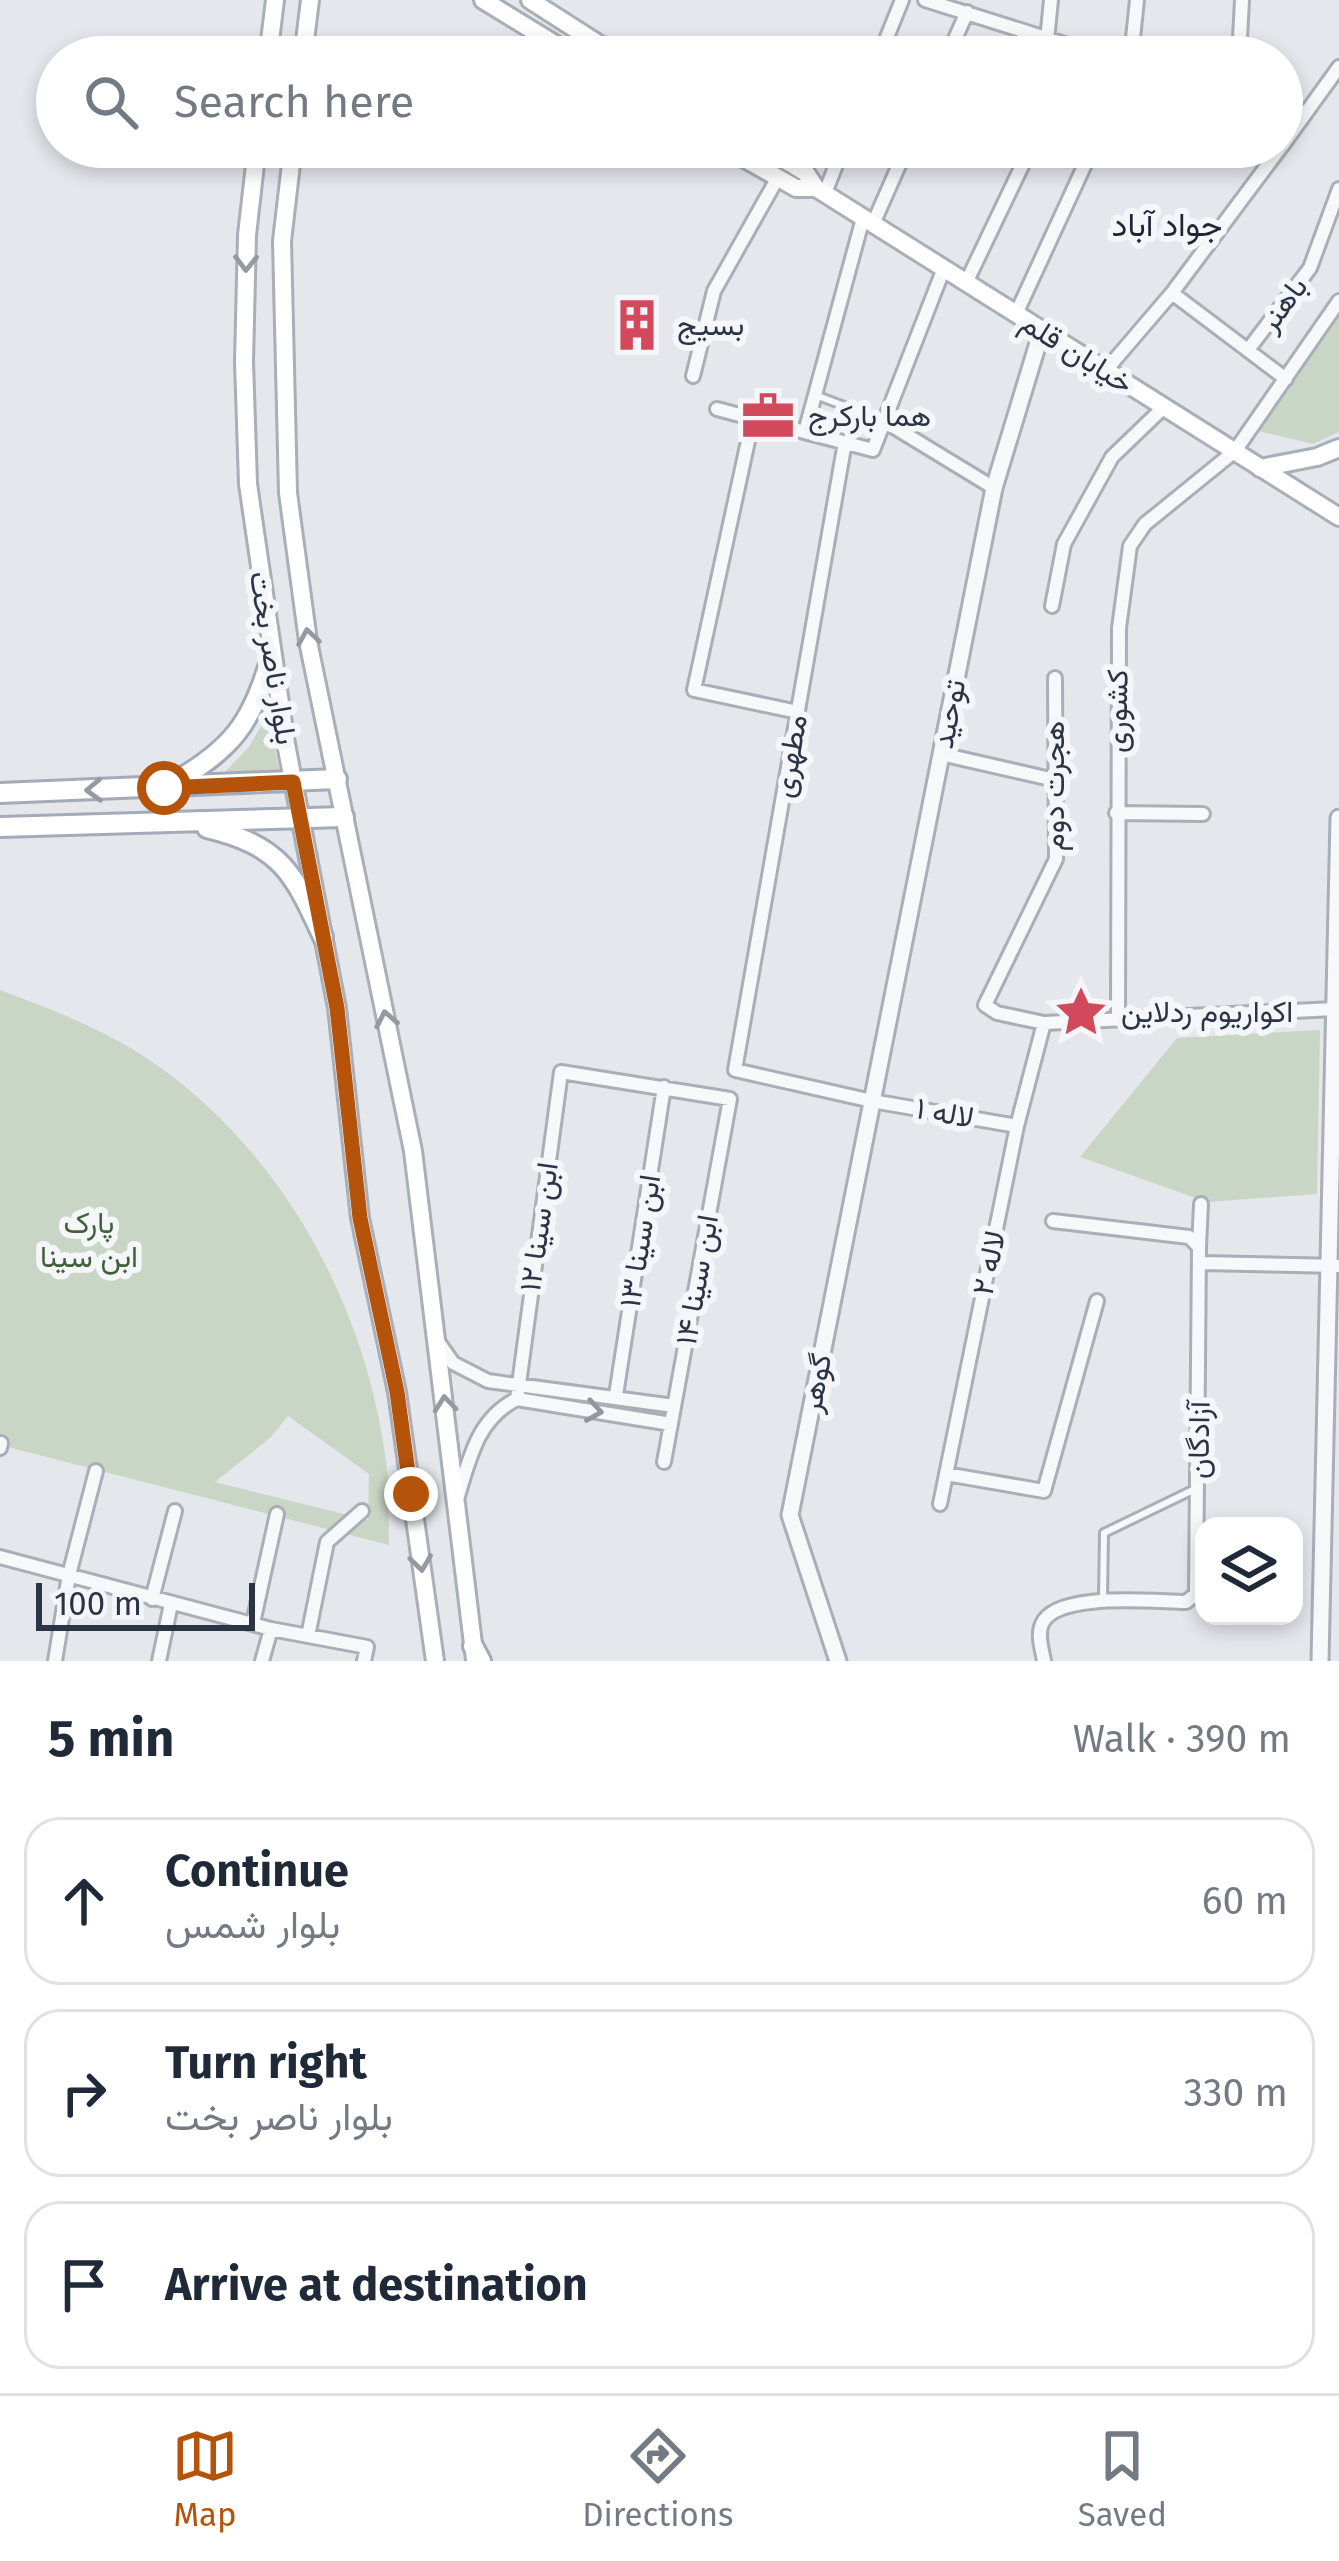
<!DOCTYPE html>
<html lang="en">
<head>
<meta charset="utf-8">
<style>
	body { margin:0; font-family:"Fira Sans",Vazirmatn,sans-serif; background:#f6f6f7; color:#1f2937 }
	.controls { position:absolute; right:36px; bottom:36px; display:grid; overflow:hidden; border-radius:24px; box-shadow:0 6px 18px #0003 }
	.controls button { width:108px; height:108px; display:grid; place-items:center; padding:0; border:0; border-bottom:3px solid #e0e1e3; background:#fff; color:#1f2937; font:60px sans-serif }
	.scale { position:absolute; left:36px; bottom:30px; width:219px; box-sizing:border-box; padding-left:12px; border:6px solid #2b3445; border-top:0; font-size:33px; line-height:42px; white-space:nowrap; color:#2b3445; -webkit-text-stroke:9px #f4f6f9; paint-order:stroke }
	.stop { position:absolute; width:36px; height:36px; margin:-27px; border:9px solid #b45309; border-radius:50%; background:#fff }
	.stop.end { background:#b45309; border-color:#fff; box-shadow:0 3px 12px #0008 }
	.list { margin:0; padding:0; list-style:none }
	h2 { display:flex; justify-content:space-between; align-items:center; height:156px; margin:0; padding:0 48px; font-size:51px }
	h2 small { font-size:39px; font-weight:400; color:#747a83 }
	.list li { display:grid; grid-template-columns:78px 1fr auto; gap:36px; align-items:center; box-sizing:border-box; height:168px; margin:0 24px 24px; padding:0 24px; border:3px solid #e0e1e3; border-radius:36px }
	.list b { display:block; font-size:45px; white-space:nowrap }
	.list p { margin:0; font-size:39px; white-space:nowrap; color:#747a83 }
	.list em { font-size:39px; font-style:normal; color:#747a83 }
	.icon { flex:none; width:66px; height:66px; fill:none; stroke:currentColor; stroke-width:2; stroke-linecap:round; stroke-linejoin:round }
	.map { position:relative; flex:none; width:1339px; height:1661px; overflow:hidden }
	.search { position:absolute; background:#fff; box-shadow:0 6px 18px #0003; left:36px; right:36px; top:36px; height:132px; display:flex; align-items:center; gap:30px; box-sizing:border-box; padding:0 42px; border-radius:66px; color:#747a83; font-size:45px }
	.sheet { height:732px; background:#fff }
	nav { display:flex; justify-content:space-around; align-items:center; box-sizing:border-box; height:168px; border-top:3px solid #e0e1e3; background:#fff; font-size:33px; color:#747a83 }
	nav a { display:grid; justify-items:center; gap:6px }
	nav .on { color:#b45309 }
	.map>svg:first-child { display:block }
	.green { fill:#c9d6c5; fill-rule:evenodd }
	.lines { fill:none; stroke-linecap:round; stroke-linejoin:round }
	.service-casing { stroke:#a9aeb7; stroke-width:12 }
	.minor-casing { stroke:#a9aeb7; stroke-width:18 }
	.tertiary-casing { stroke:#a9aeb7; stroke-width:21 }
	.secondary-casing { stroke:#a9aeb7; stroke-width:22 }
	.primary-casing { stroke:#a3abb8; stroke-width:24 }
	.service { stroke:#f7f8fa; stroke-width:6 }
	.minor { stroke:#f7f8fa; stroke-width:12 }
	.tertiary { stroke:#f7f8fa; stroke-width:15 }
	.secondary { stroke:#fff; stroke-width:16 }
	.primary { stroke:#fff; stroke-width:18 }
	.oneway { stroke:#959aa2 }
	.oneway2 { stroke:#9196a0 }
	.route { stroke:#b45309; stroke-width:15 }
	.labels { text-anchor:middle; stroke-width:12; stroke-linejoin:round; paint-order:stroke }
	.street-label { font-size:30px; fill:#2b3445; stroke:#f4f6f9 }
	.poi-label { font-size:30px; fill:#2b3445; stroke:#f4f6f9; text-anchor:start }
	.park-label { font-size:30px; fill:#3f6138; stroke:#f4f6f9 }
	.neighbourhood-label { font-size:33px; fill:#1d2536; stroke:#f4f6f9 }
</style>
</head>
<body>
<div class="map">
<svg width="1339" height="1661" viewBox="0 0 1339 1661">
	<rect width="100%" height="100%" fill="#e4e7ec"/>
	<!-- green -->
	<path class="green" d="M1339,315V432L1313,444L1258,431Z
		M268,714L280,775H222L249,747Z
		M0,990C51,1009 103,1029 148,1059C279,1147 363,1299 385,1454C390,1483 388,1515 389,1545L0,1445ZM288,1416L369,1474L368,1520L215,1482L270,1438Z
		M1320,1030L1317,1194L1207,1202L1080,1157L1177,1038Z"/>
	<g class="lines">
		<!-- service casing -->
		<g class="service-casing">
			<path id="service" d="M818,396L884,421
				M1103,1598L1104,1533L1195,1489"/>
		</g>
		<!-- minor casing -->
		<g class="minor-casing">
			<path id="minor" d="M925,0L1106,57
				M1047,40L1051,0
				M879,57L902,0
				M947,57L967,12
				M1131,57L1137,0
				M1239,57L1242,0
				M1282,146L1339,67
				M825,193L843,147
				M873,224L907,147
				M966,283L1031,147
				M1172,293L1286,379
				M1016,314L1093,147
				M1248,350L1310,268L1339,189
				M1106,370L1172,293L1281,147
				M693,376L714,291L777,179
				M717,409L873,450L944,268
				M753,418L694,690L798,712
				M884,421L994,488
				M805,432L863,218
				M845,442L735,1070L872,1101L1017,1126
				M1052,606L1064,544L1112,457L1164,407
				M1055,678L1056,859L985,1005L997,1013L1044,1023L1335,1009
				M941,754L1055,780
				M1116,813L1203,814
				M1118,1019L1119,628L1130,546L1145,524L1235,451L1339,301
				M1199,1247L1201,1204
				M1201,1263L1339,1266
				M439,1343L453,1363L488,1381L674,1406
				M616,1395L664,1087
				M517,1399L561,1072L730,1099L664,1462
				M0,1448L1,1443
				M946,1474L1044,1491L1097,1301
				M458,1496C470,1457 478,1418 517,1399L671,1424
				M940,1504L1017,1126L1044,1023
				M0,1557L271,1629L367,1647L364,1661
				M152,1599L175,1511
				M253,1623L277,1514
				M308,1636L327,1542L362,1511
				M55,1661L69,1575L96,1471
				M159,1661L171,1604
				M262,1661L271,1629
				M1044,1661C1042,1649 1037,1635 1042,1624C1056,1591 1155,1602 1186,1602L1196,1594L1199,1247L1189,1237L1053,1221"/>
		</g>
		<!-- tertiary casing -->
		<g class="tertiary-casing">
			<path id="tertiary" d="M838,1661L790,1515L994,488L1042,330
				M1320,1661L1339,818"/>
		</g>
		<!-- secondary casing -->
		<g class="secondary-casing">
			<path id="secondary" d="M483,0L576,57
				M530,0L619,57
				M268,57L275,0
				M303,57L310,0
				M257,147L247,235L244,362L248,484L286,744L337,1008L360,1218L397,1392L435,1661
				M293,147L282,241L288,493L308,641L413,1151L475,1660
				M724,147L796,188H816
				M763,147L806,173L816,188L1339,517
				M1260,468L1317,457L1339,448"/>
		</g>
		<!-- primary casing -->
		<g class="primary-casing">
			<path id="primary" d="M171,784C231,750 252,724 271,657
				M0,793L337,779
				M0,827L344,817
				M207,828C281,846 293,872 323,937
				M473,1646L481,1661"/>
		</g>
		<!-- service -->
		<use href="#service" class="service"/>
		<!-- minor -->
		<use href="#minor" class="minor"/>
		<!-- tertiary -->
		<use href="#tertiary" class="tertiary"/>
		<!-- secondary -->
		<use href="#secondary" class="secondary"/>
		<!-- primary -->
		<use href="#primary" class="primary"/>
	</g>
	<!-- one-way arrows -->
	<defs><path id="oneway-chevron" d="M-2-3.5L2.5 0L-2 3.5" fill="none" stroke-width="1.6" stroke-linecap="round" stroke-linejoin="round" transform="scale(3)"/></defs>
	<g class="oneway">
		<use href="#oneway-chevron" transform="translate(246 263) rotate(91)"/>
		<use href="#oneway-chevron" transform="translate(308 637) rotate(-99)"/>
		<use href="#oneway-chevron" transform="translate(94 790) rotate(178)"/>
		<use href="#oneway-chevron" transform="translate(386 1019) rotate(-101)"/>
		<use href="#oneway-chevron" transform="translate(445 1404) rotate(-96)"/>
		<use href="#oneway-chevron" transform="translate(421 1563) rotate(82)"/>
	</g>
	<use class="oneway2" href="#oneway-chevron" transform="translate(594 1411) rotate(9)"/>
	<g class="lines">
		<!-- route -->
		<path class="route" d="M164,788L293,782L337,1008L360,1218L397,1392L411,1494"/>
	</g>
	<!-- icons -->
	<defs>
		<g id="building-bare" transform="scale(4.14)"><path d="M-4-6H4V6H1V3H-1V6H-4ZM-2.5-4.3h1.7v1.8h-1.7ZM.8-4.3h1.7v1.8H.8ZM-2.5-1h1.7V.8h-1.7ZM.8-1h1.7V.8H.8Z" fill="#d1495b" stroke="#f4f6f9" stroke-width="2.5" paint-order="stroke"/></g>
		<g id="office-bare" transform="scale(4.14)"><path d="M-6-3h4V-5.5h4V-3h4V5H-6ZM-1-4.5V-3h2v-1.5ZM-6 0V1H6V0Z" fill="#d1495b" stroke="#f4f6f9" stroke-width="2.5" paint-order="stroke"/></g>
		<g id="sight-bare" transform="scale(4.14)"><path d="M0-6L1.8-2.2L6-1.7L2.9 1.2L3.7 5.4L0 3.3L-3.7 5.4L-2.9 1.2L-6-1.7L-1.8-2.2Z" fill="#d1495b" stroke="#f4f6f9" stroke-width="2.5" paint-order="stroke"/></g>
	</defs>
	<g fill-rule="evenodd">
		<use href="#building-bare" x="637" y="325"/>
		<use href="#office-bare" x="768" y="416"/>
		<use href="#sight-bare" x="1081" y="1012"/>
	</g>
	<g class="labels">
		<!-- street labels -->
		<g class="street-label">
			<text transform="translate(1283 304) rotate(-53)" y="10">باهنر</text>
			<text transform="translate(1077 353) rotate(32)" y="10">خیابان قلم</text>
			<text transform="translate(273 658) rotate(81)" y="10">بلوار ناصر بخت</text>
			<text transform="translate(1117 711) rotate(-89)" y="10">کشوری</text>
			<text transform="translate(949 714) rotate(-79)" y="10">توحید</text>
			<text transform="translate(790 756) rotate(-80)" y="10">مطهری</text>
			<text transform="translate(1054 786) rotate(-90)" y="10">هجرت دوم</text>
			<text transform="translate(945 1113) rotate(10)" y="10">لاله ۱</text>
			<text transform="translate(539 1227) rotate(-82)" y="10">ابن سینا ۱۲</text>
			<text transform="translate(640 1241) rotate(-81)" y="10">ابن سینا ۱۳</text>
			<text transform="translate(989 1263) rotate(-78)" y="10">لاله ۲</text>
			<text transform="translate(697 1280) rotate(-80)" y="10">ابن سینا ۱۴</text>
			<text transform="translate(816 1383) rotate(-79)" y="10">گوهر</text>
			<text transform="translate(1199 1440) rotate(-89)" y="10">آزادگان</text>
		</g>
		<!-- poi labels -->
		<g class="poi-label">
			<text x="677" y="335">بسیج</text>
			<text x="808" y="426">هما بارکرج</text>
			<text x="1121" y="1022">اکواریوم ردلاین</text>
		</g>
		<!-- park labels -->
		<g class="park-label">
			<text x="89" y="1233">پارک<tspan x="89" dy="34">ابن سینا</tspan></text>
		</g>
		<!-- neighbourhood labels -->
		<g class="neighbourhood-label">
			<text x="1167" y="236">جواد آباد</text>
		</g>
	</g>
</svg>
<div class="controls">
<button><svg class="icon" aria-label="layers" viewBox="0 0 24 24"><path d="M12 4l9 5-9 5-9-5zM3 14l9 5 9-5"/></svg></button>
</div>
<div class="scale">100 m</div>
<div class="stop" style="left:164px;top:788px"></div>
<div class="stop end" style="left:411px;top:1494px"></div>
<div class="search"><svg class="icon" aria-label="search" viewBox="0 0 24 24"><circle cx="10" cy="10" r="6"/><path d="M15 15l6 6"/></svg>Search here</div>
</div>
<section class="sheet">
<h2>5 min<small>Walk · 390 m</small></h2>
<ul class="list">
<li><svg class="icon" aria-label="ahead" viewBox="0 0 24 24"><path d="M12 20V5M6 11l6-6 6 6"/></svg><div><b>Continue</b><p>بلوار شمس</p></div><em>60 m</em></li>
<li><svg class="icon" aria-label="right" viewBox="0 0 24 24"><path d="M7 20v-9h11M14 6l5 5-5 5"/></svg><div><b>Turn right</b><p>بلوار ناصر بخت</p></div><em>330 m</em></li>
<li><svg class="icon" aria-label="arrive" viewBox="0 0 24 24"><path d="M6 21V4h12l-3 4 3 4H6"/></svg><div><b>Arrive at destination</b></div></li>
</ul>
</section>
<nav>
<a class="on"><svg class="icon" aria-label="map" viewBox="0 0 24 24"><path d="M3 6l6-2 6 2 6-2v14l-6 2-6-2-6 2zM9 4v14M15 6v14"/></svg>Map</a>
<a><svg class="icon" aria-label="directions" viewBox="0 0 24 24"><path d="M12 3l9 9-9 9-9-9zM9 14v-3h6M13 9l2 2-2 2"/></svg>Directions</a>
<a><svg class="icon" aria-label="saved" viewBox="0 0 24 24"><path d="M7 4h10v16l-5-4-5 4z"/></svg>Saved</a>
</nav>
</body>
</html>
